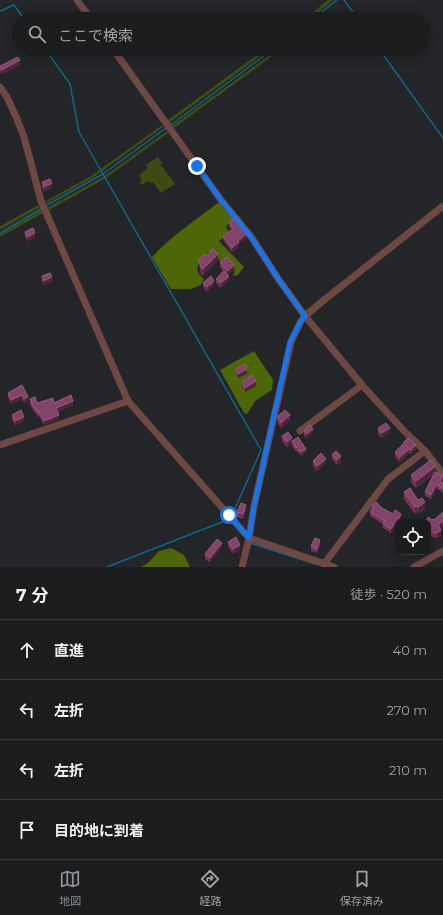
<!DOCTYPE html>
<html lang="ja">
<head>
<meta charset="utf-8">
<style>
	body { margin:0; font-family:Montserrat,"Noto Sans JP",sans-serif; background:#27292b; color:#f1f3f6 }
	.controls { position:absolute; right:12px; bottom:12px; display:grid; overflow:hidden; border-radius:8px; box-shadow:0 2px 10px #0003 }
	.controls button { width:36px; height:36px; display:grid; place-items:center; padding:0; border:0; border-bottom:1px solid #383a3c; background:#1a1c1e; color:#f1f3f6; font:20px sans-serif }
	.stop { position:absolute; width:12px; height:12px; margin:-9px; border:3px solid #1a73e8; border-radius:50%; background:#fff }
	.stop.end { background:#1a73e8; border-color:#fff; box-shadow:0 1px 4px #0008 }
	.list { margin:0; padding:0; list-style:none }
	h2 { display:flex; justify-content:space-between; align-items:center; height:52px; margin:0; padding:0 16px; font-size:17px }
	h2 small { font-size:13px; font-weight:400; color:#9fa1a4 }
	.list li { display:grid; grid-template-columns:26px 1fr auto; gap:12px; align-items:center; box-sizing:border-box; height:60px; padding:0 16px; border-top:1px solid #383a3c }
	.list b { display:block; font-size:15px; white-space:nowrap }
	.list em { font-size:13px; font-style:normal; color:#9fa1a4 }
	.icon { flex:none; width:22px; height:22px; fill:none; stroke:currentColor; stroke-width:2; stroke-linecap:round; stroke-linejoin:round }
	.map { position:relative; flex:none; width:443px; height:567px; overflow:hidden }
	.search { position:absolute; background:#1a1c1e; box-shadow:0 2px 10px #0003; left:12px; right:12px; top:12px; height:44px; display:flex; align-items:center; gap:10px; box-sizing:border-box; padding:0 14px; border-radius:22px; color:#9fa1a4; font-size:15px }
	.sheet { height:292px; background:#1a1c1e }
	nav { display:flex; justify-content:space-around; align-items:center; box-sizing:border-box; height:56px; border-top:1px solid #383a3c; background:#1a1c1e; font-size:11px; color:#9fa1a4 }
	nav a { display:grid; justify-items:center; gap:2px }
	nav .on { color:#8c9099 }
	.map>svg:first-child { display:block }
	.green { fill:#3b4d14 }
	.forest { fill:#4d6608 }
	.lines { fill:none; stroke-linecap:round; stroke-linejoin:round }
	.stream { stroke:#106689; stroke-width:1.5 }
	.minor { stroke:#6e4944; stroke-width:7 }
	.wall { fill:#763159 }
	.shaded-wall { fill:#4f243f }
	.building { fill:#824569; stroke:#925f7e }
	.route { stroke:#1a73e8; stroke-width:5 }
</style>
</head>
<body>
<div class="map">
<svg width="443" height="567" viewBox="0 0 443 567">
	<rect width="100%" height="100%" fill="#232528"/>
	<!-- green -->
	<path class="green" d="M328,0H333L311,19H305Z
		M265,49H270L169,123L168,120Z
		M278,49H282L174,128L172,126Z
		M162,125L163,127L94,177L47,203L46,201L91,176Z
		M167,131L168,133L106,178L49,210L48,207L103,177Z
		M158,157L162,163L160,164L175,184L161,193L153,182L150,183L148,181L142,185L140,182L142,180L139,175L148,168L146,165Z
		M38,205L40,207L0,230V226Z
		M41,210L43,213L0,237V234Z"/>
	<!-- forest -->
	<path class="forest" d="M219,202L233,219L226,227L230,233L219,241L244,267L237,276L233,275L235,271L233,266L222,262L210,252C201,261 190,267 204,279L201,285L191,289H171L152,257C171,236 196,220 219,202Z
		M254,351L273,380L272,390L255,401L247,414L244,413L220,370Z
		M171,548L184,555L190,567H141L148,563L159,551Z"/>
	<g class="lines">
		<!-- stream -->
		<path class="stream" d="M344,0L358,19
			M0,11L14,5L24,19
			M313,19L337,0
			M45,49L70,84L79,132L261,450L233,513L231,515
			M379,49L443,138
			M171,125L273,49
			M47,205L103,174L166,128
			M0,233L42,208
			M250,543L315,564
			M107,567L227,520L229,518"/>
		<!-- minor -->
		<path class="minor" d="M77,0L91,19
			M113,49L221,200L252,238L279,280L305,316L362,385L404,431L425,451L443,474
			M0,87L7,97L17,119L24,137L41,201L128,401L249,538L334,567
			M300,431L362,385
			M0,445L128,401
			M324,564L388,479L425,451
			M242,567L243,563L249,538L254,506L291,342L301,321L305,316L324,300L443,206
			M414,567L443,551"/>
	</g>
	<!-- wall -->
	<path class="wall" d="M20,65L2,74L0,71V66Z
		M42,182L52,188L44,191L42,187Z
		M229,222L246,238L239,244V247L232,252L223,240V236L231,230L229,226Z
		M25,232L35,238L27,241L25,236Z
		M207,256L218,260L203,276L201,274L199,266V260Z
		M220,262L234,270L228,275L229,280L221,288L216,283V279L223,271L220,267Z
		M42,276L52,282L43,285L42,280Z
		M203,283L214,285L207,292L203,287Z
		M236,369L247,374L238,378L236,373Z
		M242,382L256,386L245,392L242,386Z
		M14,389L28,401L24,403L22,399L11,404L8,397V393L14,390Z
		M30,399L37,403H54L73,405L58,412L59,419L44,425L39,416L38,417L35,412H34L30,404Z
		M12,415L24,421L15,426L12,419Z
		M278,419L290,420L281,428L278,424Z
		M378,428L390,432L381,438L378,433Z
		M304,430L313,433L306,438L304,435Z
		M282,436L292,441L306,452L301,456L297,451L296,452L292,445V443L287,447L282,441Z
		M404,442L416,449L411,454L409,453L400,462L395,457V452L404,444Z
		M332,455L341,461L337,465L332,459Z
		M313,461L326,463L317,471L313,466Z
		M436,472L443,483V493L436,488L431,499L425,496V492L434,474L416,488L411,482V475Z
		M404,492L418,500L425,509L418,514L417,512L415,514L404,499Z
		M372,506L382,508L393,514L401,517L399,521H398L391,533L383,528V524L370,516V512L372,509Z
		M246,510L243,519L237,517V512Z
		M431,520L440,529L441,535L437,538L428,536V522H425V521Z
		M228,542L240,550L233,554L228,546Z
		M320,545L317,553L311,551V546Z
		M222,547L210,562L205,559V554Z"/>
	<!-- shaded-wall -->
	<path class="shaded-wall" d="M20,60V65L2,74V70Z
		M52,183V188L44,191V187Z
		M35,233V238L27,241V237Z
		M246,234V238L239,244V247L232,252V248L238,241Z
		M218,254V260L203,276V269Z
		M234,265V270L227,276V271Z
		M229,276V280L221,288V283Z
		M52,277V282L43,285V281Z
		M214,281V285L207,292V287Z
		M247,369V374L238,378V374Z
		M256,381V386L245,392V388Z
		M22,395V399L11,404V400Z
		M28,397V401L24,403V399Z
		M73,401V405L56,413V408Z
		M59,415V419L44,425V421Z
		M290,415V420L281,428V423Z
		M24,417V421L15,426V421Z
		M390,428V432L381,438V433Z
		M313,429V433L306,438V434Z
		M292,438V443L287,447V442Z
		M416,445V449L411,454V450Z
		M306,449V452L301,456V452Z
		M409,449V453L400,462V457Z
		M341,456V461L337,465V460Z
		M326,459V463L317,471V466Z
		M436,466V473L416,488V481Z
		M443,476V480L440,485V481Z
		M436,484V488L431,499V495Z
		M425,502V509L418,514V507Z
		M246,505V510L243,519V514Z
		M417,506V512L415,514V507Z
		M401,514V517L399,521V518Z
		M398,517V521L391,533V529Z
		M443,521V526L438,531V525Z
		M441,530V535L437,538V533Z
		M320,540V545L317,553V549Z
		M222,543V547L210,562V558Z
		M240,545V550L233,554V549Z"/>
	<!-- building -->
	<path class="building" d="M18,57L20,60L2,70L0,66Z
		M50,179L52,183L44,187L42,182Z
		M233,219L246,234L238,241L239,242L232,248L223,236L233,229L229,222Z
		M33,228L35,233L27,237L25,232Z
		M213,249L218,254L203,269L201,267L199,260L205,254L207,256Z
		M227,257L234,265L227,271L220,262Z
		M224,271L229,276L221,283L216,279Z
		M50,273L52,277L43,281L42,276Z
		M211,276L214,281L207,287L203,283Z
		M245,364L247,369L238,374L236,369Z
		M252,375L256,381L245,388L242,382Z
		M22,385L28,397L24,399L22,395L11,400L8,393Z
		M71,395L73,401L56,408L59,415L44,421L39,412L38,413L35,408H34L30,399L35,397L37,403L53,398L54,403Z
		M21,410L24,417L15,421L12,415Z
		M285,410L290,415L281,423L278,419V416Z
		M386,423L390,428L381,433L378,428Z
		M310,425L313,429L306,434L304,430Z
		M288,432L292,438L287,442L282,436Z
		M298,437L306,449L301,452L297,447L296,448L292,441Z
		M408,438L416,445L411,450L409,449L400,457L395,452L404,443V442Z
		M336,451L341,456L337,460L332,455Z
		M321,453L326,459L317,466L313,461Z
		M431,460L436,466L416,481L411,475Z
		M435,472L443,476L440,481L443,483V489L436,484L431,495L425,492Z
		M410,488L418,500L422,498L425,502L418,507L417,506L415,507L404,492Z
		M376,502L382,508L393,514L395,510L401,514L399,518L398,517L391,529L383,524L385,521L370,512L373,507L372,506Z
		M241,503L246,505L243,514L237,512Z
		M443,512V521L438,525L441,530L437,533L428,531V522H426L425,521L429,517L431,520L433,519L434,520Z
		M236,537L240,545L233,549L228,542Z
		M315,538L320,540L317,549L311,546Z
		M217,539L222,543L210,558L205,554Z"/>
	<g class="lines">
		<!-- route -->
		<path class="route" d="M197,166L221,200L252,238L279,280L305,316L301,321L290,342L254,506L249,538L229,515"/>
	</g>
</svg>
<div class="controls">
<button><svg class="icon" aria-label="locate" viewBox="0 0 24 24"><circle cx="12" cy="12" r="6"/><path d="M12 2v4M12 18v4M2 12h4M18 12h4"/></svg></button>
</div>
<div class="stop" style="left:229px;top:515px"></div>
<div class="stop end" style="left:197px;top:166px"></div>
<div class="search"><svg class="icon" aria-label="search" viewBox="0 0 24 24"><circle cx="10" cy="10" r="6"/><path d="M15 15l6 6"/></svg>ここで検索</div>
</div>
<section class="sheet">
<h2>7 分<small>徒歩 · 520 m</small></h2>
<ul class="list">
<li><svg class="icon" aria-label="ahead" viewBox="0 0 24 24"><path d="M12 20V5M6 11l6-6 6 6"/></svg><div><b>直進</b></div><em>40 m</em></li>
<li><svg class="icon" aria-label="left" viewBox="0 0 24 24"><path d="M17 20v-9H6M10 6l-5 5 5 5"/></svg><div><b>左折</b></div><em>270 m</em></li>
<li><svg class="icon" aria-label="left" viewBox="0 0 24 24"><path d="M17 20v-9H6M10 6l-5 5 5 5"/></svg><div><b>左折</b></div><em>210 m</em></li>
<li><svg class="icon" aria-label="arrive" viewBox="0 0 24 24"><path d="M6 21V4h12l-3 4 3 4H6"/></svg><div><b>目的地に到着</b></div></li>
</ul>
</section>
<nav>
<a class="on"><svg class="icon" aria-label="map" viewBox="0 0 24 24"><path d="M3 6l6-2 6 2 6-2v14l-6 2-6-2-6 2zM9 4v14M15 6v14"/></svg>地図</a>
<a><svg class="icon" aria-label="directions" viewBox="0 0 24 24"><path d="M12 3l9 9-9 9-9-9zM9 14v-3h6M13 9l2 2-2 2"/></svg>経路</a>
<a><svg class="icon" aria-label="saved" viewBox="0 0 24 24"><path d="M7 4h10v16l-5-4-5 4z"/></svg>保存済み</a>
</nav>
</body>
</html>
